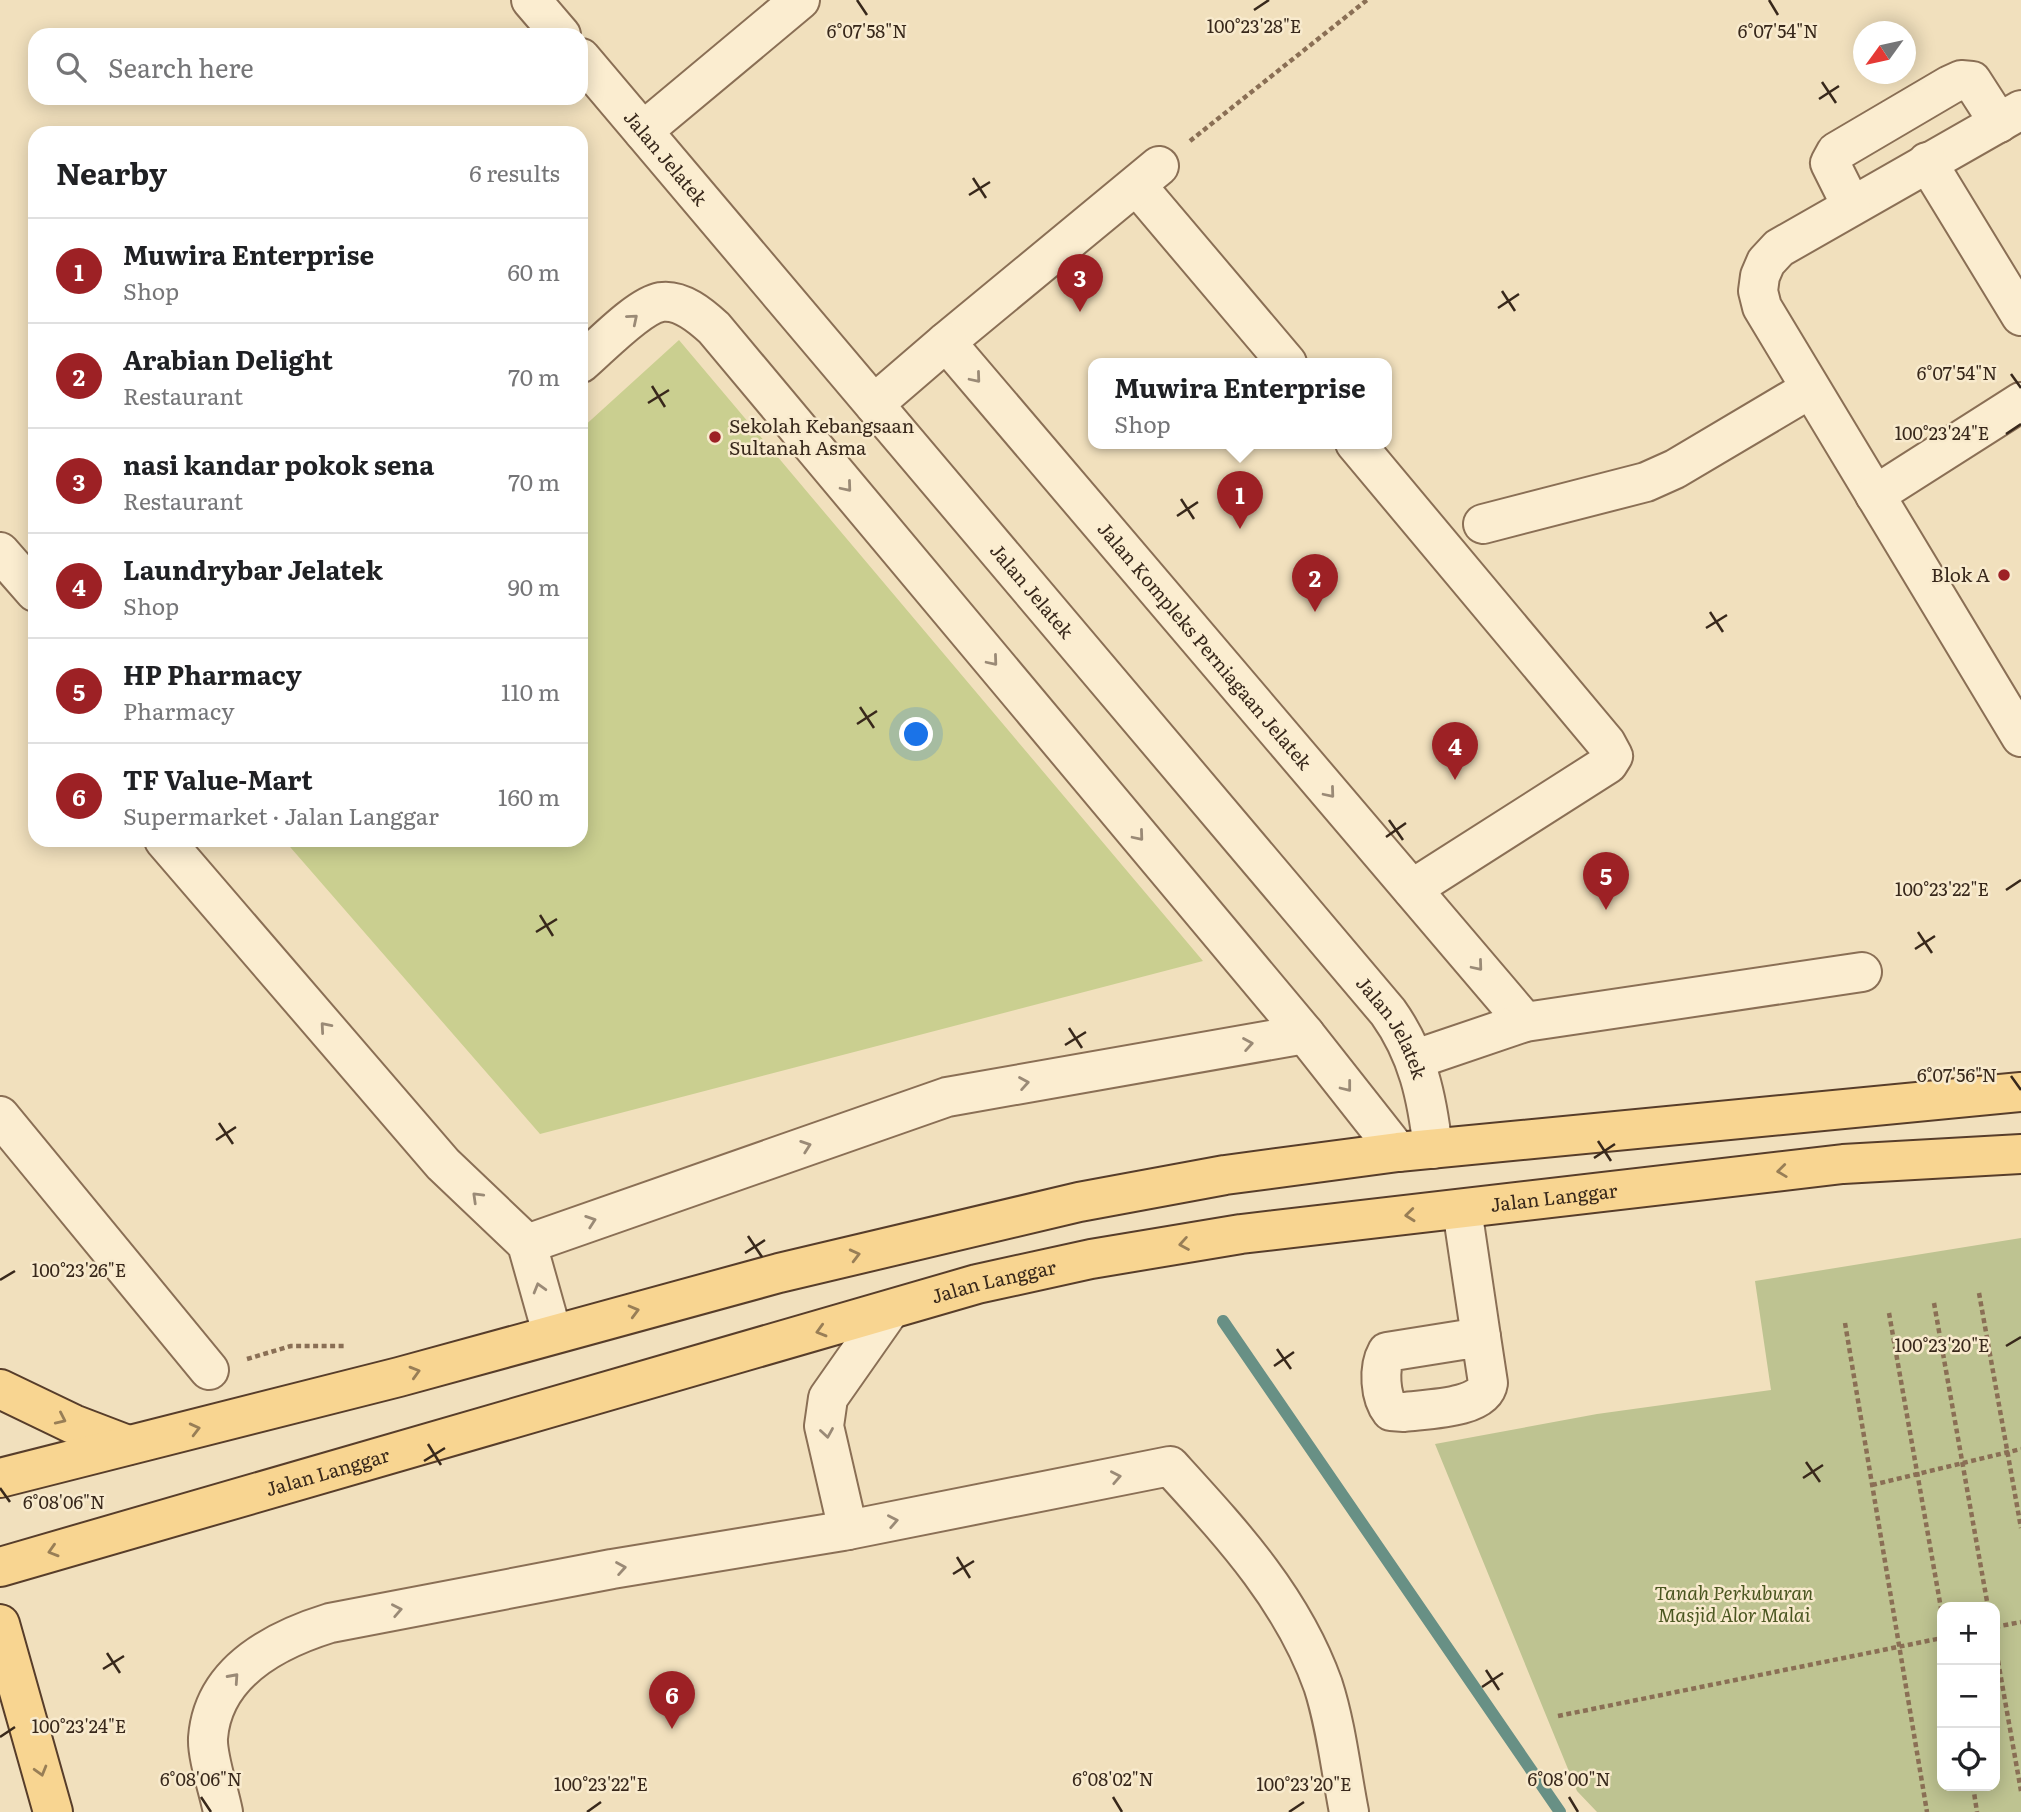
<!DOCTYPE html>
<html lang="en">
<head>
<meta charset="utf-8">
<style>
	body { margin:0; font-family:Literata,serif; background:#f6f6f6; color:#202124 }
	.controls { position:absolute; right:21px; bottom:21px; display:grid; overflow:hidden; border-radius:14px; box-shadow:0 4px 18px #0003 }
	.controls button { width:63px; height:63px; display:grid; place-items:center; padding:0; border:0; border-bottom:2px solid #e0e0e0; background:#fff; color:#202124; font:35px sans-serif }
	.compass { position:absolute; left:1853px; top:21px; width:63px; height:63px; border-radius:50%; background:#fff; box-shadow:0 4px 18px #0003; rotate:237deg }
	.you { position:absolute; left:917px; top:735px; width:24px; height:24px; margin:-18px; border:5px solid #fff; border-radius:50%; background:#1a73e8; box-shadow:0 0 0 10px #1a73e833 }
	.badge { display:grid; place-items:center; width:46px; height:46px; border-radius:50%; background:#9d2125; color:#fff; font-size:23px; font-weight:700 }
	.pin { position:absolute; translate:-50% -58px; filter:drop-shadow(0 2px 4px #0008) }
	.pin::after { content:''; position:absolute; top:37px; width:24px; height:21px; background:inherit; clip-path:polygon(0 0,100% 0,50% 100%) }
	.popup { position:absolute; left:1088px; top:358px; width:304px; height:91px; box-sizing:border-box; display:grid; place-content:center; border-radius:14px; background:#fff; filter:drop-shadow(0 2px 5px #0005); font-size:23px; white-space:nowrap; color:#757577 }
	.popup b { font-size:26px; color:#202124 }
	.popup::after { content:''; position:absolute; left:50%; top:100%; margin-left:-14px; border:14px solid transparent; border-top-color:#fff }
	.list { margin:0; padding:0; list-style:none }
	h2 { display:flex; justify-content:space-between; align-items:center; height:91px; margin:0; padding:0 28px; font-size:30px }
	h2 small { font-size:23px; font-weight:400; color:#757577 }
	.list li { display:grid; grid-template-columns:46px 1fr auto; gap:21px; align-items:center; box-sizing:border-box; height:105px; padding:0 28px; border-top:2px solid #e0e0e0 }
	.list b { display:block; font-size:26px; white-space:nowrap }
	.list p { margin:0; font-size:23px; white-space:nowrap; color:#757577 }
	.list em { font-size:23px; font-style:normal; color:#757577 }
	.icon { flex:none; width:38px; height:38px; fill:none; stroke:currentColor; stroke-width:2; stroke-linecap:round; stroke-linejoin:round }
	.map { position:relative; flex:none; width:2021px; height:1812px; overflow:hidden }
	.search { position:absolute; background:#fff; box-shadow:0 4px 18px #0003; left:28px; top:28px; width:560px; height:77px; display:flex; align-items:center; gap:18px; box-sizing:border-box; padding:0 24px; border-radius:21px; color:#757577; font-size:26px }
	.panel { position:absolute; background:#fff; box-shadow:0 4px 18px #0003; left:28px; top:126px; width:560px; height:721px; border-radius:21px }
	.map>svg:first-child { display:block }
	.green { fill:#cacf90 }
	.cemetery { fill:#bec391; fill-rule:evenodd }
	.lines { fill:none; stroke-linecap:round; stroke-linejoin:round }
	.stream { stroke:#689085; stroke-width:12 }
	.minor-casing { stroke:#8a6f55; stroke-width:42 }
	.major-casing { stroke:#573d2a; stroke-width:42 }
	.path { stroke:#8a6f55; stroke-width:4.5; stroke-dasharray:5 3.5; stroke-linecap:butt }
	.minor { stroke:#fbedd0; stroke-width:38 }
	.major { stroke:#f8d591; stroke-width:38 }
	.oneway { stroke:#9a8a76 }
	.oneway2 { stroke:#987e56 }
	.ticks { fill:none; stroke:#38281b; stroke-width:2.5 }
	.poi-dot { fill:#9d2125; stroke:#f8eacd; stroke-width:2.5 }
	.labels { text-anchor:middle; stroke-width:5; stroke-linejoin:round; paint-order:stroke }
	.street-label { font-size:19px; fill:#38281b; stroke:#f8eacd }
	.poi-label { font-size:19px; fill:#38281b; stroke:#f8eacd; text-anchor:start }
	.park-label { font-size:19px; font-style:italic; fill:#4a5620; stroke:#f8eacd }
	.ticks-label { font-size:18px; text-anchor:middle; fill:#38281b; stroke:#f8eacd; stroke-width:5; stroke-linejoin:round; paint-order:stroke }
</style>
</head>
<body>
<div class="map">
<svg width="2021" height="1812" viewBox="0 0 2021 1812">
	<rect width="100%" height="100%" fill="#f1e0bd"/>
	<!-- green -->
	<path class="green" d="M679,340L1203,961L540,1134L284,840H581V429Z"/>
	<!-- cemetery -->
	<path class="cemetery" d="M2021,1238V1812H1597L1577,1791L1435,1444L1597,1414L1771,1390L1755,1281ZM1942,1607H1995V1786H1942Z"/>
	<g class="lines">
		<!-- stream -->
		<path class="stream" d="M1223,1321L1560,1812"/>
		<!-- minor casing -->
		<g class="minor-casing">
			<g id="minor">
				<path d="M531,0L561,35"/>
				<path id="s1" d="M581,58L1388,1012C1418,1054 1427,1097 1433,1149"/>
				<path d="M2021,110L1779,248L1766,262L1760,276L1758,291L1762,307L2021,737"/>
				<path d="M643,131L800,0"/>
				<path d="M1927,162L2021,316"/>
				<path d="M1137,186L1287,363"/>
				<path d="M1851,205L1830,163L1836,152L1950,85L1961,80L1972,81L1999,123"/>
				<path d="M946,342L1159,166"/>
				<path d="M581,363C599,348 638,306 661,302C681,299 701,316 714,328L1305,1034L1398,1152"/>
				<path id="s2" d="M874,404L946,342L1525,1022"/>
				<path d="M1355,443L1606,743L1613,756L1608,764L1412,889"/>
				<path d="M1875,495L2021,402"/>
				<path d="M1483,524L1646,482L1675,469L1810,389"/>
				<path d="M0,552L35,592"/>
				<path d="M164,840L443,1164L527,1244L552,1333"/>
				<path d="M1416,1059L1525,1022L1862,972"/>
				<path d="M0,1116L209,1370"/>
				<path d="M1462,1209L1481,1337"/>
				<path d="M527,1244L947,1097L1305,1034"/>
				<path d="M1481,1337L1488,1383C1484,1409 1426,1409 1404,1412L1391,1411C1380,1397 1378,1368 1387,1352Z"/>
				<path d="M848,1530L824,1426L828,1398L889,1311"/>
				<path d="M223,1812C219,1791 207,1757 208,1738C213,1672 275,1640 330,1623L612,1569L843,1531L1170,1466C1231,1533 1292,1598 1323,1685C1336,1725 1341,1771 1349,1812"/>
			</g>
		</g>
		<!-- major casing -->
		<g class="major-casing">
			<g id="major">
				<path d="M0,1389L73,1424L128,1445"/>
				<path d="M0,1478L399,1377L779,1273L1079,1202L1225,1175L1398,1152L2021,1092"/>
				<path id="s3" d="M0,1567L977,1284L1091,1259L1241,1234L1843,1164L2021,1154"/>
				<path d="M0,1624L53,1812"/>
			</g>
		</g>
		<!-- path -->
		<path class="path" d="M1190,141L1367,0
			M1979,1293L2021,1528
			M1934,1303L1988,1607
			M1889,1313L1942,1614
			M1845,1323L1927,1812
			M247,1359L291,1346H345
			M1872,1485L2021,1449
			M1995,1627L2021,1622
			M1995,1644L2021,1791
			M1558,1716L1942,1638
			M1973,1786L1977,1812"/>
		<!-- minor -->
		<use href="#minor" class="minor"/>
		<!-- major -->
		<use href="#major" class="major"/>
	</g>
	<!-- one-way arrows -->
	<defs><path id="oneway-chevron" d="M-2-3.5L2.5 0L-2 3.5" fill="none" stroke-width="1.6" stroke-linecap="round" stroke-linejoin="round" transform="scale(1.75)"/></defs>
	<g class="oneway">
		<use href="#oneway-chevron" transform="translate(633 319) rotate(-40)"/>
		<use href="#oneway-chevron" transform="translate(976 378) rotate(50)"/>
		<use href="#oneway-chevron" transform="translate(847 487) rotate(50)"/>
		<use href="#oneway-chevron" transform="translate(993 661) rotate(50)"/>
		<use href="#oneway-chevron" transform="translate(1330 793) rotate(50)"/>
		<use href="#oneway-chevron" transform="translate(1139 836) rotate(50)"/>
		<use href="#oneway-chevron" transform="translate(1478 966) rotate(50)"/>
		<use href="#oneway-chevron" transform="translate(325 1027) rotate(-131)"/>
		<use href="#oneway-chevron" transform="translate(1248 1044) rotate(-10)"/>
		<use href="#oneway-chevron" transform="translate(1024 1083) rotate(-10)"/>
		<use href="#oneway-chevron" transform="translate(1347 1087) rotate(52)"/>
		<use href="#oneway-chevron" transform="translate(806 1146) rotate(-19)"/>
		<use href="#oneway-chevron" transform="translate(477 1197) rotate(-136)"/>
		<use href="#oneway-chevron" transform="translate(591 1221) rotate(-19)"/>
		<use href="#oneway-chevron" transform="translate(539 1288) rotate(-106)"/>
		<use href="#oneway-chevron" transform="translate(827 1433) rotate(81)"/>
		<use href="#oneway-chevron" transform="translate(1116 1477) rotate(-11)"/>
		<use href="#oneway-chevron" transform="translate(893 1521) rotate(-11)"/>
		<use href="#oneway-chevron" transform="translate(621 1568) rotate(-10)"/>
		<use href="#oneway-chevron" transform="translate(397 1610) rotate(-11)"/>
		<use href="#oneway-chevron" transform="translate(234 1678) rotate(-48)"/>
	</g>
	<g class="oneway2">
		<use href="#oneway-chevron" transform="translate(1782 1171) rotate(173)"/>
		<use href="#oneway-chevron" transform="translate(1410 1215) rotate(174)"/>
		<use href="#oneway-chevron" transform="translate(1184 1244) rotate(170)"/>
		<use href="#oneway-chevron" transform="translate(855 1255) rotate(-14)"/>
		<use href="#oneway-chevron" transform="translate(634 1311) rotate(-15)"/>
		<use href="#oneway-chevron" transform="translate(821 1331) rotate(164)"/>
		<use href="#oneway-chevron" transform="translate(415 1372) rotate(-16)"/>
		<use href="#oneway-chevron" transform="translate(61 1419) rotate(25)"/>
		<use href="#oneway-chevron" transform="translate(195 1429) rotate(-14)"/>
		<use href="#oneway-chevron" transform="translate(53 1551) rotate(163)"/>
		<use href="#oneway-chevron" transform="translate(41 1771) rotate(74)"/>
	</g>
	<!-- ticks -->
	<path class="ticks" d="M857,0L867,15M1769,0L1778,15M1254,10L1269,0M1822,82L1836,103M1819,99L1839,86M973,178L986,198M969,195L990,182M1502,291L1515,311M1498,308L1519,294M2011,374L2021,388M652,386L665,407M648,403L669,390M2006,434L2021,424M1181,499L1194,519M1177,516L1198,502M1710,612L1723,632M1706,628L1727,615M860,707L874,728M857,724L877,711M1389,820L1403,840M1386,837L1406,823M2006,890L2021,880M540,915L553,936M536,932L557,919M1918,932L1932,953M1915,949L1935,936M1069,1028L1082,1048M1065,1045L1086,1032M2011,1076L2021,1090M219,1123L233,1144M216,1140L236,1127M1598,1141L1611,1161M1594,1158L1615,1144M748,1236L762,1257M745,1253L765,1240M0,1280L15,1271M2006,1346L2021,1337M1277,1349L1291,1369M1274,1366L1294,1352M428,1444L441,1465M424,1461L445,1448M1806,1462L1820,1482M1803,1478L1823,1465M0,1488L10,1502M957,1557L970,1578M953,1574L974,1561M107,1653L120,1673M103,1669L124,1656M1486,1670L1499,1690M1482,1687L1503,1673M0,1737L15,1727M201,1797L211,1812M1113,1797L1122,1812M1569,1797L1578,1812M587,1812L601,1802M1289,1812L1304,1802"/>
	<!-- markers -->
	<g class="poi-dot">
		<circle cx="715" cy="437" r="7"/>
		<circle cx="2004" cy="575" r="7"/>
	</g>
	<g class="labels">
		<!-- street labels -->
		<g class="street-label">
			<text dy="7" stroke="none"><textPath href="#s1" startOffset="131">Jalan Jelatek</textPath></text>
			<text dy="7" stroke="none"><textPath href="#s1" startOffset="698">Jalan Jelatek</textPath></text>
			<text dy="7" stroke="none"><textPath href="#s2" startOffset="494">Jalan Kompleks Perniagaan Jelatek</textPath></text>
			<text dy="7" stroke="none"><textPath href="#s1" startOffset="1265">Jalan Jelatek</textPath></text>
			<text dy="7" stroke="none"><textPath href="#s3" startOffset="1601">Jalan Langgar</textPath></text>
			<text dy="7" stroke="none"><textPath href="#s3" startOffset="1034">Jalan Langgar</textPath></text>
			<text dy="7" stroke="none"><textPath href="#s3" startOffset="341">Jalan Langgar</textPath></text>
		</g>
		<!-- poi labels -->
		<g class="poi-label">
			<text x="729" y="433">Sekolah Kebangsaan<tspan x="729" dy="22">Sultanah Asma</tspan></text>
			<text x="1990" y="582" text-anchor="end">Blok A</text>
		</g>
		<!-- park labels -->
		<g class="park-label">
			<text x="1734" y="1600">Tanah Perkuburan<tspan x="1734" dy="22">Masjid Alor Malai</tspan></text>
		</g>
	</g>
	<g class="ticks-label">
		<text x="1254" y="33">100°23'28"E</text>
		<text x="867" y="38">6°07'58"N</text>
		<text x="1778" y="38">6°07'54"N</text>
		<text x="1957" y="380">6°07'54"N</text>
		<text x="1942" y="440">100°23'24"E</text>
		<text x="1942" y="896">100°23'22"E</text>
		<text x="1957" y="1082">6°07'56"N</text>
		<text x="79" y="1277">100°23'26"E</text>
		<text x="1942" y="1352">100°23'20"E</text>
		<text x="64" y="1509">6°08'06"N</text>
		<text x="79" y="1733">100°23'24"E</text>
		<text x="201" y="1786">6°08'06"N</text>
		<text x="1113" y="1786">6°08'02"N</text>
		<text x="1569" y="1786">6°08'00"N</text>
		<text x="601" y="1791">100°23'22"E</text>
		<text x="1304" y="1791">100°23'20"E</text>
	</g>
</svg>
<div class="controls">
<button>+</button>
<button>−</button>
<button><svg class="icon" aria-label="locate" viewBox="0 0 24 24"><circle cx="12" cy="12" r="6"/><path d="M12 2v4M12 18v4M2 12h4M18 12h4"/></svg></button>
</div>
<svg class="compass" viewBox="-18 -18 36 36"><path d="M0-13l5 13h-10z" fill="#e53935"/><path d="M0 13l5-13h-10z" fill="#757577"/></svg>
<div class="you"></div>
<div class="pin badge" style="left:1240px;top:529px">1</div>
<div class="popup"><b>Muwira Enterprise</b>Shop</div>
<div class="pin badge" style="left:1315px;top:612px">2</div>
<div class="pin badge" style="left:1080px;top:312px">3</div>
<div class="pin badge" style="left:1455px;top:780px">4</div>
<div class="pin badge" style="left:1606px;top:910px">5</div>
<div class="pin badge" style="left:672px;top:1729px">6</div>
<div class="search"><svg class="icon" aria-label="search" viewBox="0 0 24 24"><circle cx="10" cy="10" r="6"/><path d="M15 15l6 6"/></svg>Search here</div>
<section class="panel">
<h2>Nearby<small>6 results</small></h2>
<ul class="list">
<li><span class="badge">1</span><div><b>Muwira Enterprise</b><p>Shop</p></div><em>60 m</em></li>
<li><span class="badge">2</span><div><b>Arabian Delight</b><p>Restaurant</p></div><em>70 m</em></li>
<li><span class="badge">3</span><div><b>nasi kandar pokok sena</b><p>Restaurant</p></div><em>70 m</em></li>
<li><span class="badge">4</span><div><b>Laundrybar Jelatek</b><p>Shop</p></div><em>90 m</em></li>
<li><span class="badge">5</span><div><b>HP Pharmacy</b><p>Pharmacy</p></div><em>110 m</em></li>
<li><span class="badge">6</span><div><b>TF Value-Mart</b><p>Supermarket · Jalan Langgar</p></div><em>160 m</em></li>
</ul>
</section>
</div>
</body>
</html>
